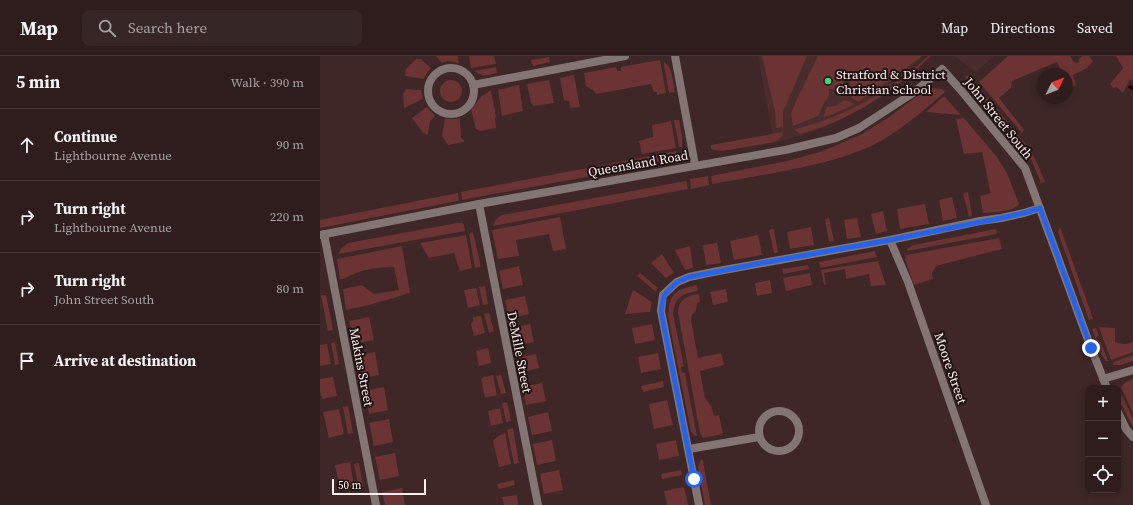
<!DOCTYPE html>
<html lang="en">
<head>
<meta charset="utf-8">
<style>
	body { margin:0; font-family:"Source Serif 4",serif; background:#362625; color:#f1f3f6 }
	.controls { position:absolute; right:12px; bottom:12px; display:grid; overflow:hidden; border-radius:8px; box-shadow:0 2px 6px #0003 }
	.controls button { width:36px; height:36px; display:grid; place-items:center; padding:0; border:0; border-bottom:1px solid #493b3b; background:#2e1d1c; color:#f1f3f6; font:20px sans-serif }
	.compass { position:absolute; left:717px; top:12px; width:36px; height:36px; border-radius:50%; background:#2e1d1c; box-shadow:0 2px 6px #0003; rotate:47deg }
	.scale { position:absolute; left:12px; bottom:10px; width:94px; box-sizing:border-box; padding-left:4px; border:2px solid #feeeed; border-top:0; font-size:11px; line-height:14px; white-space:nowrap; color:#feeeed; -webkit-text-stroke:3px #1e1312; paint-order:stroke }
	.stop { position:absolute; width:12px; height:12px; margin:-9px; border:3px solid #2563eb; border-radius:50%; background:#fff }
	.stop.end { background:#2563eb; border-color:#fff; box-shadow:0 1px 4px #0008 }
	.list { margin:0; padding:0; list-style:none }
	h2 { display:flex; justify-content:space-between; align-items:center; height:52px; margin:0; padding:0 16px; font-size:17px }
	h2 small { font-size:13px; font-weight:400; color:#a7a2a3 }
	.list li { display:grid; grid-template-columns:26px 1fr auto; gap:12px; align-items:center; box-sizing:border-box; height:72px; padding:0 16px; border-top:1px solid #493b3b }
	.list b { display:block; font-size:15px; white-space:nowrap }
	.list p { margin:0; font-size:13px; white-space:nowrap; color:#a7a2a3 }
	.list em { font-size:13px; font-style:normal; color:#a7a2a3 }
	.icon { flex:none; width:22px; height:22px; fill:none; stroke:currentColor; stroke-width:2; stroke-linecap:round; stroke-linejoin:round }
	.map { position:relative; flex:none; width:813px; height:449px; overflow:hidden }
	header { display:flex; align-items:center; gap:24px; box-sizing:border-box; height:56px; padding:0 20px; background:#2e1d1c; border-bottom:1px solid #493b3b }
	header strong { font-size:19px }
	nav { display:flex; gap:22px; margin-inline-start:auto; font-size:14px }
	.search { width:280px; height:36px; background:#362625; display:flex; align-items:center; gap:10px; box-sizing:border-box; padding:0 14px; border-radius:8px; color:#a7a2a3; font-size:15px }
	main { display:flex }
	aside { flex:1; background:#2e1d1c }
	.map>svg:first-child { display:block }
	.built { fill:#4b2c2c }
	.green { fill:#6b3333 }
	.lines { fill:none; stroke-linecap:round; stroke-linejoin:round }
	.stream { stroke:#2b0004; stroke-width:3.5 }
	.minor { stroke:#827574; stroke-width:8 }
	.tertiary { stroke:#827574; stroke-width:8 }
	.route { stroke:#2563eb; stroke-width:5 }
	.poi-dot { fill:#40d77c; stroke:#1e1312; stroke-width:1.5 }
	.labels { text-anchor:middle; stroke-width:4; stroke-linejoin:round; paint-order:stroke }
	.poi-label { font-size:13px; fill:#feeeed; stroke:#1e1312; text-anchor:start }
	.street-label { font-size:13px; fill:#feeeed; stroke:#1e1312 }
</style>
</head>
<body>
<header>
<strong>Map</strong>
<div class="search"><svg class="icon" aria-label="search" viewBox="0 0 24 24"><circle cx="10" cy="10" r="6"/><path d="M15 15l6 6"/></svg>Search here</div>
<nav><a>Map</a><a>Directions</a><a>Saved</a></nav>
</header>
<main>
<aside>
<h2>5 min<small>Walk · 390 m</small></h2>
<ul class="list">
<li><svg class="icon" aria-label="ahead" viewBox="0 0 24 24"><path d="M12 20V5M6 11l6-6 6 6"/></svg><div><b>Continue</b><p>Lightbourne Avenue</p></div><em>90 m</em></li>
<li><svg class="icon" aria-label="right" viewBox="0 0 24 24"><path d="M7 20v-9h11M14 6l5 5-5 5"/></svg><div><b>Turn right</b><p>Lightbourne Avenue</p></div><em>220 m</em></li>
<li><svg class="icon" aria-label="right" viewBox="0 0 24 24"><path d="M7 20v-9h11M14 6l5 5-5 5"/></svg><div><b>Turn right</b><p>John Street South</p></div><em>80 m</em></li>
<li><svg class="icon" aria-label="arrive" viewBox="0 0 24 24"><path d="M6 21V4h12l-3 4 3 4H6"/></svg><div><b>Arrive at destination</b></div></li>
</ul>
</aside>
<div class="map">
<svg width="813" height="449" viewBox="0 0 813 449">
	<rect width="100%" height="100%" fill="#3e2726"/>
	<!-- built -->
	<path class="built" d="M438,0H604L545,51L501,73L454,87Z
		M634,0H674L656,16Z"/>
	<!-- green -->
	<path class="green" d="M116,0H138L139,7L128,5L122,7Z
		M149,0H174L176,8L151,12Z
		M442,0H487L463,56V71L456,72L455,55Z
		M498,0H602L576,20L538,46L532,42L529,21L525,15L516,14L518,22L525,27L527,34L525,41L517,37L514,33H509V39L504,47L498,60L473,70L471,58L475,47Z
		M608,0H611C574,35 530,65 480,78L474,74C488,69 502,66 515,60C550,46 581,25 608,0Z
		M688,0H750L754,6L758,7L759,3L762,0H769L773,5L767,12L753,19L756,29L747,34V18H743L737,6L692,25L691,32L679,42L704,74L702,77L659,26Z
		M796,0H813V25L810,23L803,37L797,31L793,32L790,28L803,12Z
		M229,1L230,6L213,10L211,4Z
		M96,3H101L111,12L107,17L104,23L85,20L86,13Z
		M340,4L346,37L337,39V36H334L331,28L276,38L273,34L266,30L264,17L296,11L297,15H301V11Z
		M344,6C353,11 353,27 355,36L349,37L344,10Z
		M176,11L177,17L164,20L154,15Z
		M254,19L260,51L250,52L249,45L244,44L240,22Z
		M648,19L709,92L718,109L725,126L721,127L712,105L704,94L645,21Z
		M120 35a11 11 0 1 1 22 0a11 11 0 1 1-22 0Z
		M229,24L234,47L214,50L211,47L207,28Z
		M199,29L203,55L182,60L178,34Z
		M610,32L622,33L625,35L623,38C600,57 577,78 549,91C526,101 503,107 479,112C450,118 421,123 392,128L391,120L467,105L503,95L542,78L569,61L604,35Z
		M87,33L101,34L103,43L84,52L83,37Z
		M171,34L176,61L175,62L176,72L161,75L156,73L151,53L162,40Z
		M624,40L641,59L606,56Z
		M525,44L535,48L511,59L503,61L507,51L515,50Z
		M107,51L115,60L110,65L108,79L103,77L92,62Z
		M140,62L141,82L144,84V86L128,89L122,80L125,63H136Z
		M644,62L677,101L687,117L699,148C693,156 673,156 663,157L660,140L671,137L670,134L662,96L644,98L636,63Z
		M354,64H359L362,79V91H359Z
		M351,65L356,92L322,98L319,85L333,81L332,69Z
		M463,76L462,80L455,86L403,95L394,94L391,93V89Z
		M357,95L358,100L346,106L142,144L141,136Z
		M388,120L389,129L371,133L370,123Z
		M366,125L368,133L173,170L176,163L182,159Z
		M648,136L652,160L649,161L643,138Z
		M138,137L139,144L138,145L0,172V164Z
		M632,141L637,162L623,165L619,144Z
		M605,148L609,168L580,173L577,153Z
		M563,155L567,175L556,178L551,158Z
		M240,161L246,193L233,195L229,178L196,184L199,200L178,203L172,174Z
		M509,162L514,185L509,186L505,163Z
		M537,162L541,181L527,183L524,164Z
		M137,167H143L144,169L145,175L18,198L22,192L28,187Z
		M491,171L494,189L470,193L467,176Z
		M740,171L769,251L773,263L769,264L738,176Z
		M454,173L458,197H454L449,174Z
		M676,173L677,178L587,195V193L593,189Z
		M153,176L161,211L155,212L149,178Z
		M146,179L152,212L140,215L134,197L109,202L100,187Z
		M438,179L442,199L414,204L410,185Z
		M679,182L682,193L616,210L612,217L613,223L594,229L585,203L586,199Z
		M397,187L401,207L386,209L383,189Z
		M82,190L90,237C69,243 48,250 26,254L23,233L42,229L54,238L79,234L74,211C52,212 43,213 23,223H20L17,203Z
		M370,190L373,212L365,214L355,194Z
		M555,195L557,201L500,212L499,206Z
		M342,198L354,217L346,222L331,207Z
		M558,205L566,229L551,230L549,218L526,223L525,213L504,217L506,229H504L501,214Z
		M488,209L489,213L463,218L462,213Z
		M199,210L203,229L183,233L179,215Z
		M320,217L338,232L335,235L317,220Z
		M490,217L492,229L466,235L463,222Z
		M450,224L452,237L437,240L435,227Z
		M377,229L378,235C363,238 355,240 353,258L364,310L361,311L362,317H365L377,380H375L371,376L348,260C349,238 355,233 377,229Z
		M165,230L168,248L163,249L159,231Z
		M156,232L160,249L148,252L144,234Z
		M406,233L408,246L393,249L390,236Z
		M313,234L332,246L330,256L305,258Z
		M379,238L380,246L377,247L376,255L372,259L371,264L378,302L401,297L404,309L380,315L385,342L391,350L394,360L399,359L403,378L383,382L380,377L358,256C359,243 366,240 379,238Z
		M1,239H6L13,274L8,275Z
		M205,240L209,258L189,263L185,244Z
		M169,257L174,275L169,277L164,258Z
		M161,260L165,277L154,280L151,268L153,265V261Z
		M49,261L54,284L34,288L29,265Z
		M210,268L214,286L193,290L189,272Z
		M332,268L335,284L315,288L312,272Z
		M779,271L795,272V286C800,288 808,289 813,286V296L791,304Z
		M776,272L779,280L776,281L778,286H781L788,305H786L781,298L772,273Z
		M15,286L19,308L15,309L11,287Z
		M7,288L11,308L0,310V289Z
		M168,292L171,307L159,310L156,295Z
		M55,296L59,319L40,323L35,300Z
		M338,297L341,313L321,317L318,301Z
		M216,298L219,312L199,317L196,302Z
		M813,299V305L801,309H793L794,306Z
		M181,318L186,337L181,338L176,320Z
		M173,319L177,339L165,342L161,322Z
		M13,321L17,340L2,343L0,335V323Z
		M813,323V357L801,331L806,326Z
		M343,325L344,331L323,336L321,330Z
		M222,327L226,345L206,349L202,331Z
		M64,331L68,354L49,358L44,335Z
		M800,336L813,362V370L810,366L799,344Z
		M347,344L353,369L334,373L329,348Z
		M187,346L191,365L186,366L182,347Z
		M28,350L33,377L28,378L23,351Z
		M180,352L183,367L171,370L168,355Z
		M19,353L24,378L9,382L3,356Z
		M228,356L232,375L212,379L208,361Z
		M69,363L73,386L54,390L49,367Z
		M193,372L199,407L194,408L187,374Z
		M185,377L191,408L179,411L173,385L178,380Z
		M232,384L236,405L217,409L213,388Z
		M356,384L359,400L339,404L336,388Z
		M75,397L79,420L60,424L55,401Z
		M381,403L383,405L391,449H385L378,411Z
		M30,406L34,430L20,433L15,409Z
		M39,407L43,429H38L34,408Z
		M239,414L243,434L224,438L220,418Z
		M361,414L362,419L342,423L341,418Z
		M194,424L195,429L179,433L177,428Z
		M364,431L368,449H347L344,435Z
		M82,432L85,449H65L62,436Z
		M197,439L198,449H184L182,441Z"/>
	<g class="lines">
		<!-- stream -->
		<path class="stream" d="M810,31L813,32"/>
		<!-- minor -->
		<path class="minor" d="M355,0L375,109
			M108 35a23 23 0 1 1 46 0a23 23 0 1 1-46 0Z
			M153,29L305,0
			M159,148L218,449
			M4,178L56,449
			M570,184L588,226L666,449
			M783,323L813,314
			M439 375a20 20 0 1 1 40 0a20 20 0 1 1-40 0Z
			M369,393L439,381
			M379,449L341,255L343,239L357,226L369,221L393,216L570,184L660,165L681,162L704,157L720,152"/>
		<!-- tertiary -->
		<path class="tertiary" d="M0,179L159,148L465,94L516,82L539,72L593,37L622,13L639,32L705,112L771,292L787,332
			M798,356L806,373L813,381"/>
	</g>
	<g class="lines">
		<!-- route -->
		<path class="route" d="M374,423L341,255L344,239L357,226L369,221L436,208L570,184L660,166L681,162L704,157L720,152L771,292"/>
	</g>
	<!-- markers -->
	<circle class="poi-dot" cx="508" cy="25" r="4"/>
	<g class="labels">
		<!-- poi labels -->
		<g class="poi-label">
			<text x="516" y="23">Stratford &amp; District<tspan x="516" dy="15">Christian School</tspan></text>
		</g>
		<!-- street labels -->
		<g class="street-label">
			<text transform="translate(679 62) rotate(51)" y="5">John Street South</text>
			<text transform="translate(318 107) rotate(-10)" y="5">Queensland Road</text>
			<text transform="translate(200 296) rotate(79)" y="5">DeMille Street</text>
			<text transform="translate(42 311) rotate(79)" y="5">Makins Street</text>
			<text transform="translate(631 312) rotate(71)" y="5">Moore Street</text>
		</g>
	</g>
</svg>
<div class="controls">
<button>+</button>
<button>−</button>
<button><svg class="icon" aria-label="locate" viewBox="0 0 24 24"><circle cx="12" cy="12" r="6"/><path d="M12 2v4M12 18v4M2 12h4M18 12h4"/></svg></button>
</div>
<svg class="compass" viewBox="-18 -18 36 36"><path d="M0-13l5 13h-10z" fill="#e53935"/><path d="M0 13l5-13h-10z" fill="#a7a2a3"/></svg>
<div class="scale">50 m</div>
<div class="stop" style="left:374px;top:423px"></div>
<div class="stop end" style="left:771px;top:292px"></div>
</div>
</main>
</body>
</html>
